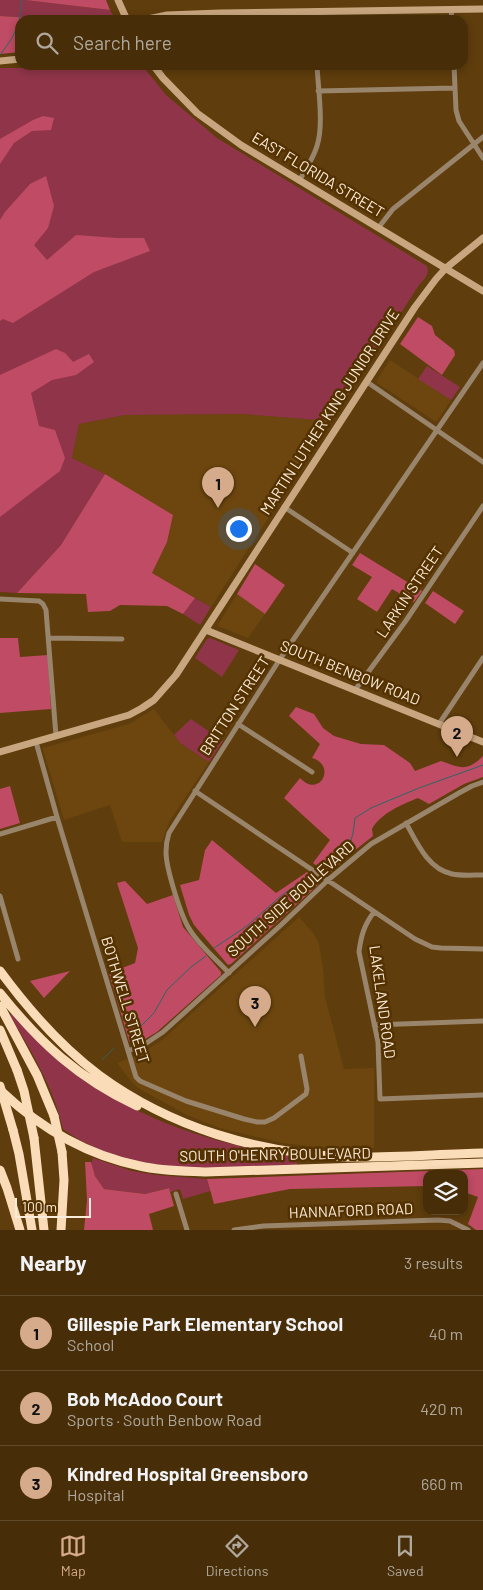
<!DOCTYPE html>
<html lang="en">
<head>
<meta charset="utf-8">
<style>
	body { margin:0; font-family:Barlow,sans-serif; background:#513a17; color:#f1f3f6 }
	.controls { position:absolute; right:15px; bottom:15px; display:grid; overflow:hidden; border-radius:10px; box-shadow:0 2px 8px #0003 }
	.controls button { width:45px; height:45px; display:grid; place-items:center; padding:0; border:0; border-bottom:1px solid #5f4a2a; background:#472e09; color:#f1f3f6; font:25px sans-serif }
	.scale { position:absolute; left:15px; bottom:12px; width:76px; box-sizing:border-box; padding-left:5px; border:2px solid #fbebda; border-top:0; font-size:14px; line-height:18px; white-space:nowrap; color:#fbebda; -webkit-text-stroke:4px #543200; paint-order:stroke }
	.you { position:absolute; left:238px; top:528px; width:18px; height:18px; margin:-12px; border:4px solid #fff; border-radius:50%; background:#1a73e8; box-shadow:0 0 0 8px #1a73e833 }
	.badge { display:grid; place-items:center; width:32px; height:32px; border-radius:50%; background:#d6ab8b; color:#111; font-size:16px; font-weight:700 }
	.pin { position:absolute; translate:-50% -41px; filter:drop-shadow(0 1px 2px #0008) }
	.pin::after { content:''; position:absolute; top:26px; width:18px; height:15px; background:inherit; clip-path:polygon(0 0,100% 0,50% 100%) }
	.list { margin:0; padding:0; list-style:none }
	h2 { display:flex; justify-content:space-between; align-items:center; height:65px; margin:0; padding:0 20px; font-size:21px }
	h2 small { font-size:16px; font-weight:400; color:#b0a89c }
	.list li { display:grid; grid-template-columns:32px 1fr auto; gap:15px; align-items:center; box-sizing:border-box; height:75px; padding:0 20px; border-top:1px solid #5f4a2a }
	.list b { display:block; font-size:19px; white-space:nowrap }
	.list p { margin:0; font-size:16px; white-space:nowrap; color:#b0a89c }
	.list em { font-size:16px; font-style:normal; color:#b0a89c }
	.icon { flex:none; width:28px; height:28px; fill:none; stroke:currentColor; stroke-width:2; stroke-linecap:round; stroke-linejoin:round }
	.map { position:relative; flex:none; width:483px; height:1230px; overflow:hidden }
	.search { position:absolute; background:#472e09; box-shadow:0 2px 8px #0003; left:15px; right:15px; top:15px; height:55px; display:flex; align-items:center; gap:12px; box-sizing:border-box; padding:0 18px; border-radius:15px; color:#b0a89c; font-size:19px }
	.sheet { height:290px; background:#472e09 }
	nav { display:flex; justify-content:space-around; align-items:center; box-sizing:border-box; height:70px; border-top:1px solid #5f4a2a; background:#472e09; font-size:14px; color:#b0a89c }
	nav a { display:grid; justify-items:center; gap:2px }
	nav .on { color:#d6ab8b }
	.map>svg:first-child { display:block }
	.built { fill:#6c460e }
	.green { fill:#903549 }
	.forest { fill:#bf4b64 }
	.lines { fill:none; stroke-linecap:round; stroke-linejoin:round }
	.stream { stroke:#2e6763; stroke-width:1 }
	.street { stroke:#99846c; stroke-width:5 }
	.secondary { stroke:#c8a67f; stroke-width:7 }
	.highway { stroke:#fbdcb9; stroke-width:9 }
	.highway-bridge { stroke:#fbdcb9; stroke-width:9 }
	.labels { text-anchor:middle; stroke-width:5; stroke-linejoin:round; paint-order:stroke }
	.street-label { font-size:15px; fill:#fbebda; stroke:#543200 }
</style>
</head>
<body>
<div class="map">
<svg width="483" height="1230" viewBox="0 0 483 1230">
	<rect width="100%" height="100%" fill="#5f3d0c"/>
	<!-- built -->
	<path class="built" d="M390,360L451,400L437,421H435L377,383V380Z
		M242,414L331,421L211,607L152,573L167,542L105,474L72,458L79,424L125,415Z
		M237,594L265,614L248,638L218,626L219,623Z
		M154,709L180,743L209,762L169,822L162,842H122L110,805L64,820L43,750V748L129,724Z
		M299,917L314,934L319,944L323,967L325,997L344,1069L374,1068V1148L314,1147L283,1143L219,1128L185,1114L138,1088L130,1080L117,1063L140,1054L162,1040Z"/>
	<!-- green -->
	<path class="green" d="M0,0H25L110,10L114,17V20H69L0,16Z
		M31,65H142L166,95L217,138L427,266C430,275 424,279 419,285L331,421L242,414L125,415L79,424L72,458L105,474L61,545L17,593L0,592V68H20Z
		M427,366L460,387L451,400L418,379Z
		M195,598L211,607L200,625L183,614Z
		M210,638L239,650L222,677L195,658L207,639Z
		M191,719L223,741L209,762L180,743L174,735Z
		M13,1014C32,1032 50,1052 70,1070C83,1081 97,1089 112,1097C169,1130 231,1147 296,1157L297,1165C218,1168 130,1178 63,1129C54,1088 31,1051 10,1015Z
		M93,1158L132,1171L156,1175L207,1179L210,1191L183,1199L180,1189L170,1192L168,1188L145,1194L104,1189C98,1180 88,1169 93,1158Z"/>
	<!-- forest -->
	<path class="forest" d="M25,0H106L110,10Z
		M0,16L69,20H20V52L0,54Z
		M43,116L54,118L51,130L32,131L14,143L0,164V139L33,120Z
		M46,176L54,206L48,228L34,245L47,260L76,235L117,238H144L150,251L94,272L13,323L3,319L0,321V220L5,212L30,184Z
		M418,317L432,326L435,335L454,350L455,355L442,375L400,344Z
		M56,349L65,353L73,362L89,354L94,362L76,375L52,380L31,393L39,426L55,430L65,458L60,471L0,517V375Z
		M105,474L173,515L167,542L152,573L195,598L183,614L167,606L120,605L110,611L88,612L86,594L17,593L61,545Z
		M360,553L422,591L414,602L392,589L377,612L357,599L372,577L352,565Z
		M255,564L285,585L265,614L237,594Z
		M433,591L464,611L455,624L425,603Z
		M0,638H18L20,657L48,655L51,709L0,713Z
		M296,707L314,714L323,728L334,736L361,744L384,745L410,763L415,771L441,761C461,768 467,772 483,756V777L464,784L429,804L418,798C401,805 381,813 372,829L373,836L349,855L330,873H327L313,863L330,840L284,798L300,778C320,799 337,765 312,758L320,744L289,716Z
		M10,786L20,823L0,829V789Z
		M212,840L276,893L307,872L319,880V884L231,964L228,965L194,925L189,915L180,885L199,880L205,850Z
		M125,881L147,904L173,895L183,927L221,972V975L157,1032L137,1044L129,1041L109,973L135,963L138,948L117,883Z
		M70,971L44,998L30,981Z
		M85,1162H91L95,1176L104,1189L145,1194L169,1188L174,1206L149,1214L153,1230H84L87,1200Z
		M483,1169V1230H476L468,1224L478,1197L464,1192V1174H427V1186L290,1189L214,1204L207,1179Z"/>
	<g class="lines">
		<!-- stream -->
		<path class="stream" d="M1,54L12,38L19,23L22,0
			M320,867L350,844L353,833L355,818L371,808L419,788L483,765
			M214,948L247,926L282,895L311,875
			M131,1036L154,1013L167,990L191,967L206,956
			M102,1060L114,1048"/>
		<!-- street -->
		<path class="street" d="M451,9L452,20
			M315,11V20
			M454,65L456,110L459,121L483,158
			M318,91L454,88
			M299,181C306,169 313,159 317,146C324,125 318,88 317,65
			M379,227L393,209L483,137
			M367,382L483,462
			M284,507L353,553
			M0,599L39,601L43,604L46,610L56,736
			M49,638L122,639
			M355,690L405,622L483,506
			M238,724L312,772
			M439,724L483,658
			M36,742L57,817L136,1077L140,1081L186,1101L244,1119L257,1122H265L274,1118L306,1094L307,1089L301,1056
			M195,791L415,939L432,947L441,948L483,949
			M406,823C417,843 428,869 452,874C461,876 473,875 483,875
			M0,834L57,817
			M0,896L18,959
			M374,912C364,925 361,936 359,952L378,1042L380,1099L483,1095
			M229,973C216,959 200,946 190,930C181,917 166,868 166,852C166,845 167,839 169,833L280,659L483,363
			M374,1025L483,1021
			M128,1051L145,1044L163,1032L281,925L328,880L371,844L459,793L472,786L483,782
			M176,1194L187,1230
			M234,1230L263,1226L438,1220L450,1221L468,1230"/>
		<!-- secondary -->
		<path class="secondary" d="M118,0L127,20
			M143,20L167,15L220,13L483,9
			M0,61L20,59
			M153,65L163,78L197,113L241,145L483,291
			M206,630L483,742
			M0,752L129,715L142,708L154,700L176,675L415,307L436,279L446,268L483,238"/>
		<!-- highway -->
		<path class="highway" d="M0,971C28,1009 60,1046 99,1075C171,1128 258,1153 347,1157C392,1158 438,1154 483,1153
			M0,993C40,1043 78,1078 137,1106
			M0,1006L37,1075L54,1116
			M0,1030L17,1070
			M0,1090C39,1127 87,1155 140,1166C161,1171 183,1171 205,1172L483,1163
			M13,1130L19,1154L32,1230
			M34,1138L44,1230
			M0,1170L7,1188L20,1230
			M61,1230L64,1180L62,1152"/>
		<!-- highway-bridge -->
		<path class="highway-bridge" d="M17,1070L24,1091L34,1138
			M0,1086L13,1130
			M54,1116L62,1152"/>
	</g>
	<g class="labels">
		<!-- street labels -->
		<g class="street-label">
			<text transform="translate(318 175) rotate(31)" y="5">EAST FLORIDA STREET</text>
			<text transform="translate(330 412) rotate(-57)" y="5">MARTIN LUTHER KING JUNIOR DRIVE</text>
			<text transform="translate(410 592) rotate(-56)" y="5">LARKIN STREET</text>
			<text transform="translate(350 673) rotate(22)" y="5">SOUTH BENBOW ROAD</text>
			<text transform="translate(235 706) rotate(-57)" y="5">BRITTON STREET</text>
			<text transform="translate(291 899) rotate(-42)" y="5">SOUTH SIDE BOULEVARD</text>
			<text transform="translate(125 1000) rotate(73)" y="5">BOTHWELL STREET</text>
			<text transform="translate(382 1002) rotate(82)" y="5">LAKELAND ROAD</text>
			<text transform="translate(275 1155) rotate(-1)" y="5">SOUTH O'HENRY BOULEVARD</text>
			<text transform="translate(351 1211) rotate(-2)" y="5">HANNAFORD ROAD</text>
		</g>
	</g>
</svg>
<div class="controls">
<button><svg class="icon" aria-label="layers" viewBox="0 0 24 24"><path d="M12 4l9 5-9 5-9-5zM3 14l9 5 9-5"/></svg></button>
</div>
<div class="scale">100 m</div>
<div class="you"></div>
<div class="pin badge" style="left:218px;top:508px">1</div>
<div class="pin badge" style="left:457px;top:757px">2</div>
<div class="pin badge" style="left:255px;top:1027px">3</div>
<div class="search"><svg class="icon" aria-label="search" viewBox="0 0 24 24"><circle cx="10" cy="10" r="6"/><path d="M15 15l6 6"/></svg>Search here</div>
</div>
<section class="sheet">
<h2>Nearby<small>3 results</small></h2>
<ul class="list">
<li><span class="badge">1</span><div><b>Gillespie Park Elementary School</b><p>School</p></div><em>40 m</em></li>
<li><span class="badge">2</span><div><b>Bob McAdoo Court</b><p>Sports · South Benbow Road</p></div><em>420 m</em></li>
<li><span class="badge">3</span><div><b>Kindred Hospital Greensboro</b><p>Hospital</p></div><em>660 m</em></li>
</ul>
</section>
<nav>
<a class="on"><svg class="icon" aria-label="map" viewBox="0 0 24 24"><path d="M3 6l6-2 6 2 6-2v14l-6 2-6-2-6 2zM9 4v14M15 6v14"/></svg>Map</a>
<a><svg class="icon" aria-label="directions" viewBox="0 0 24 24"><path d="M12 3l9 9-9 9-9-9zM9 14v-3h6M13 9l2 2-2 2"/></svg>Directions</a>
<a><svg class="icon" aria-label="saved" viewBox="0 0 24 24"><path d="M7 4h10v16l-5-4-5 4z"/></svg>Saved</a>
</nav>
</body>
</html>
